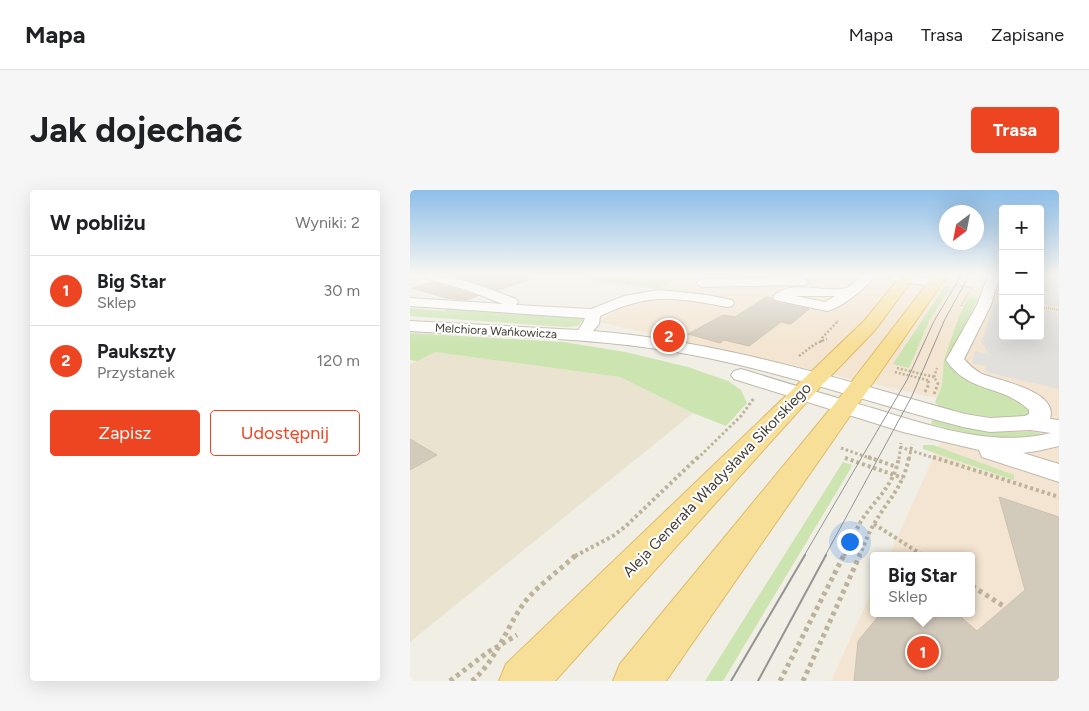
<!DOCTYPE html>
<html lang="pl">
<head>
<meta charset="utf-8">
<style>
	body { margin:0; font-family:Figtree,sans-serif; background:#f6f6f6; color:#202124 }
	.controls { position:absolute; right:15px; top:15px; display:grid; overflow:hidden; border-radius:5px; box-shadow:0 5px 20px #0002 }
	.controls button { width:45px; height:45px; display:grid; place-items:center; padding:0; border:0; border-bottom:1px solid #e0e0e0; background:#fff; color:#202124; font:25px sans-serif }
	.compass { position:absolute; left:529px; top:15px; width:45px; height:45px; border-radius:50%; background:#fff; box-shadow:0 5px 20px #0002; rotate:212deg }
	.you { position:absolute; left:439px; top:351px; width:18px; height:18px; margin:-12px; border:4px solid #fff; border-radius:50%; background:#1a73e8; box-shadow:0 0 0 8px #1a73e833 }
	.badge { display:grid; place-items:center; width:32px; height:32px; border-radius:50%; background:#ed4421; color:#fff; font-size:16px; font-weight:700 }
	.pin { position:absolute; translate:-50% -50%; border:2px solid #fff; box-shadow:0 1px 5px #0006 }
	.popup { position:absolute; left:460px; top:362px; width:105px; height:65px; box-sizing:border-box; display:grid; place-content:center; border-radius:5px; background:#fff; filter:drop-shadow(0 1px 4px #0005); font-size:16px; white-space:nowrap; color:#757577 }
	.popup b { font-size:19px; color:#202124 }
	.popup::after { content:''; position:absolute; left:50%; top:100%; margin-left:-10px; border:10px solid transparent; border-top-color:#fff }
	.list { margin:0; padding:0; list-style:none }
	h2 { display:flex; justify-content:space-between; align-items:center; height:65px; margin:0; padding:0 20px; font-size:21px }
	h2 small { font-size:16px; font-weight:400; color:#757577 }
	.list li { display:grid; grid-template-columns:32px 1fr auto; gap:15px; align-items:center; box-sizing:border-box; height:70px; padding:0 20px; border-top:1px solid #e0e0e0 }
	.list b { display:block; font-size:19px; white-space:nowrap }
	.list p { margin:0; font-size:16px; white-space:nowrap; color:#757577 }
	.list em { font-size:16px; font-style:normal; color:#757577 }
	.actions { display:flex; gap:10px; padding:15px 20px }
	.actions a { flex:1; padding:11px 0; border:1px solid #ed4421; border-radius:5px; text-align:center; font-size:18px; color:#ed4421 }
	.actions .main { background:#ed4421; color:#fff }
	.icon { flex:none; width:28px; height:28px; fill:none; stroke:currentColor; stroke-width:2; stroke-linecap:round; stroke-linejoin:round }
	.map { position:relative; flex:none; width:649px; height:491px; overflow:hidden; border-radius:5px }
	header { display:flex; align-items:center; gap:30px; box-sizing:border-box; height:70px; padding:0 25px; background:#fff; border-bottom:1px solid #e0e0e0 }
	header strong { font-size:24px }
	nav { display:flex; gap:28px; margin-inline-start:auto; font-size:18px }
	.intro { display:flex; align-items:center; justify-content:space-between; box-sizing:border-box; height:120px; padding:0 30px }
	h1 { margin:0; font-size:35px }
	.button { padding:12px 22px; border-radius:5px; background:#ed4421; color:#fff; font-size:18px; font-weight:700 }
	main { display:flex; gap:30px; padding:0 30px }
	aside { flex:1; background:#fff; border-radius:5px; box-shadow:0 5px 20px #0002 }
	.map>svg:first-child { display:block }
	.commercial { fill:#f3e5d1 }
	.education { fill:#eae3d0 }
	.green { fill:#cbe4b0 }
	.parking { fill:#e2e0dd }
	.building { fill:#d2cabb; stroke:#cdc2af }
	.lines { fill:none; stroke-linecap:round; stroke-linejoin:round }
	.minor-casing { stroke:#bfb9ab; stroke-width:2 }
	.major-casing { stroke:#dcbc69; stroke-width:2 }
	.path-far4 { stroke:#bdb29a; stroke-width:2; stroke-dasharray:1 1; stroke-linecap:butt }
	.path-far3 { stroke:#bdb29a; stroke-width:2.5; stroke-dasharray:2 2; stroke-linecap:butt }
	.path-far2 { stroke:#bdb29a; stroke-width:3; stroke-dasharray:2.5 2.5; stroke-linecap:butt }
	.path-far1 { stroke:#bdb29a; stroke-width:4; stroke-dasharray:3 3; stroke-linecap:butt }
	.path { stroke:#bdb29a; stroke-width:5; stroke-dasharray:4 4; stroke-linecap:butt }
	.minor { fill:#fff; fill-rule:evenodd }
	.major { fill:#f8df98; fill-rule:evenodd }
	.tram-far1 { stroke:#949494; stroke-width:1 }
	.tram { stroke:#949494; stroke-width:2 }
	.labels { text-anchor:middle; stroke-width:4; stroke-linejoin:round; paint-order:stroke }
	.far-street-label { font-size:12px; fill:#433e35; stroke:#fff }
	.street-label { font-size:15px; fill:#433e35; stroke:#fff }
</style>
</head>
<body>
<header>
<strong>Mapa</strong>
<nav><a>Mapa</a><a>Trasa</a><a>Zapisane</a></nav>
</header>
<div class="intro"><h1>Jak dojechać</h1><a class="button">Trasa</a></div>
<main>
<aside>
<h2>W pobliżu<small>Wyniki: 2</small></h2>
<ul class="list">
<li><span class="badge">1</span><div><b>Big Star</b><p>Sklep</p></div><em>30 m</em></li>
<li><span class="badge">2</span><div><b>Paukszty</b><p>Przystanek</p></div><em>120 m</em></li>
</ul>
<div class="actions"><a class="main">Zapisz</a><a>Udostępnij</a></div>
</aside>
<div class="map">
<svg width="649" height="491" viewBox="0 0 649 491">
	<rect width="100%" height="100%" fill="#f1eee5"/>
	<!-- commercial -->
	<path class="commercial" d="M276,86H517L569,94L573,86H593V146H630V86H649V491H421L464,397V423H562V366H479L548,213L189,132L212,115Z"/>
	<!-- education -->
	<path class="education" d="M25,162L210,187L283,223L0,452V174Z"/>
	<!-- green -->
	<path class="green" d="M166,86H276L247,99L186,91Z
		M535,96H541L519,131L499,178L483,174Z
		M559,107L568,108L539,168C545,198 581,189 600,201C608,205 614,214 621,219L618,225C587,231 557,224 527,216L528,215L525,212L532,196L534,170L549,126Z
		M0,118L33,121L39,119L169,124L176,128L168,136L156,137L0,126Z
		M0,143L153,152L215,162L278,177L318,191L331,200L337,213L316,236L283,223L210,187L25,162L7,171L0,170Z
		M523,229C552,237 579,243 609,242C618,242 627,240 635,246L597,249L573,247L521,234Z
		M513,255H523L604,285V290L513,259Z
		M433,272L442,275L441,278L313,491H295Z"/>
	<!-- parking -->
	<path class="parking" d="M630,86H649V117L630,114Z
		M585,113L593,114V146H630V120L649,123V199L576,182L575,176L562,173L565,161L579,164L571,152Z"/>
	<!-- building -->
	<path class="building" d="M43,86H118L119,90L88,100Z
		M22,92L56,102L68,106L56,110L36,108L2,98Z
		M356,107L361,108L365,112L399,119L381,134L371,132L339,156L314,150L310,153L278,144L313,125L325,127Z
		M0,249L27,265L0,280Z
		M589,307L649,327V491H444L448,451L471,423H546L567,441L615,400Z"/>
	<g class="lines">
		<!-- minor casing -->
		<g class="minor-casing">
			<path id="minor" d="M16,86C48,85 77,98 106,109L108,112L106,115L181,119L214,106L249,100L297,105L322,110L324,113L322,116L317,117C264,107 241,102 190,126L189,134L183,141C310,151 433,190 555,224L580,228L615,226L619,224V220C592,194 559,204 536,170L567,115L578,86H590L581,115L554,169C560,176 565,180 572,184C590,191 649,201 640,229L649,230V256L627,261L613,263L649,274V292L572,267L569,260L493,242L324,189L321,185L324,181L331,179L338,181C379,194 421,206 462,218C519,235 581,258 641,243L620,240L580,242L553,237C455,212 360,177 260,161C174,147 87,147 0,141V131L168,140L173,133L175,128L0,116V108L93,114L57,100L18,89Z
				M452,86H465C456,98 431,118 417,121L365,110L363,107C378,88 416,104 436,98C441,97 447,89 452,86ZM385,106H425L415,112Z
				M477,86H505L529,90L531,93L525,97L483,90Z
				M392,88L396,89L398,92L396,95L292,97L286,93L292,89Z"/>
		</g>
		<!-- major casing -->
		<g class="major-casing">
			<path id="major" d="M491,86H505L466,139L413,194L145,491H89L96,474L454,131Z
				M523,86H537L256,491H203L210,474L426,212Z"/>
		</g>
		<!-- path-far4 -->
		<path class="path-far4" d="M176,86L190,89
			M188,86L192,87L190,89L220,92
			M207,91L218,86
			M219,92L220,88L225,86
			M544,95L563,98
			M551,116L559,102
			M630,117L649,120
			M426,133L428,131"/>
		<!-- path-far3 -->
		<path class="path-far3" d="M411,152L412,148L427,132
			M389,166L405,154L417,149
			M487,178L524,187L527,192
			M485,182L517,190L518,192
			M524,187L527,178"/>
		<!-- path-far2 -->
		<path class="path-far2" d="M515,202L519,194L518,191
			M524,204L528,194L526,191
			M490,257L527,269
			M431,258L462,269
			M287,269L331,226L344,208
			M489,269L491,253
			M499,269L502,254"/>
		<!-- path-far1 -->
		<path class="path-far1" d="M458,267L487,277
			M523,267L649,307
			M435,268L493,288
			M464,334L514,366
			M165,366L203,346L216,336L288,267
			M434,366C439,355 445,342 451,331C466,308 484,296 489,267
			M449,366C454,356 458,344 464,334C479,308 493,298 499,267"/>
		<!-- path -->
		<path class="path" d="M562,396L595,417
			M40,491L78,462L107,445
			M62,491C86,471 96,438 114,413C126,397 151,379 166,365
			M370,491L434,365
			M393,491L450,365"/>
		<!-- minor -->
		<use href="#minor" class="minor"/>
		<!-- major -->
		<use href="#major" class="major"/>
		<!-- tram-far1 -->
		<path class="tram-far1" d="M394,366L497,190L524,131L551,86
			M415,366L502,206L535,129L559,86"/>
		<!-- tram -->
		<path class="tram" d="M321,491L395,365
			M348,491L416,365"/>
	</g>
	<!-- sky -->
	<linearGradient id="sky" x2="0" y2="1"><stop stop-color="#8dbee9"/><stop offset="0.55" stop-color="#f9f7f3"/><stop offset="1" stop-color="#f9f7f3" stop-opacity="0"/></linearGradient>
	<rect width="649" height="155" fill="url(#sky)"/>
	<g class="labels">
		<!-- far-street labels -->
		<g class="far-street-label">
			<text transform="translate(86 141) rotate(3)" y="4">Melchiora Wańkowicza</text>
		</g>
		<!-- street labels -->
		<g class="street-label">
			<text transform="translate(307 290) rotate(-46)" y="5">Aleja Generała Władysława Sikorskiego</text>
		</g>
	</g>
</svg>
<div class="controls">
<button>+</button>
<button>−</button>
<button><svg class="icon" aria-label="locate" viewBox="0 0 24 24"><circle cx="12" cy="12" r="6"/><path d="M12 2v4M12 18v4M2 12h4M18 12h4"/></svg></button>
</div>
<svg class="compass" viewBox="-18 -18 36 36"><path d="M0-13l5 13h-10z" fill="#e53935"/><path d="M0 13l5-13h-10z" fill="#757577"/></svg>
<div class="you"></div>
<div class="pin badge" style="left:513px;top:462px">1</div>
<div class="popup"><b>Big Star</b>Sklep</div>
<div class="pin badge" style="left:259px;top:146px">2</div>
</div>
</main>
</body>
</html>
